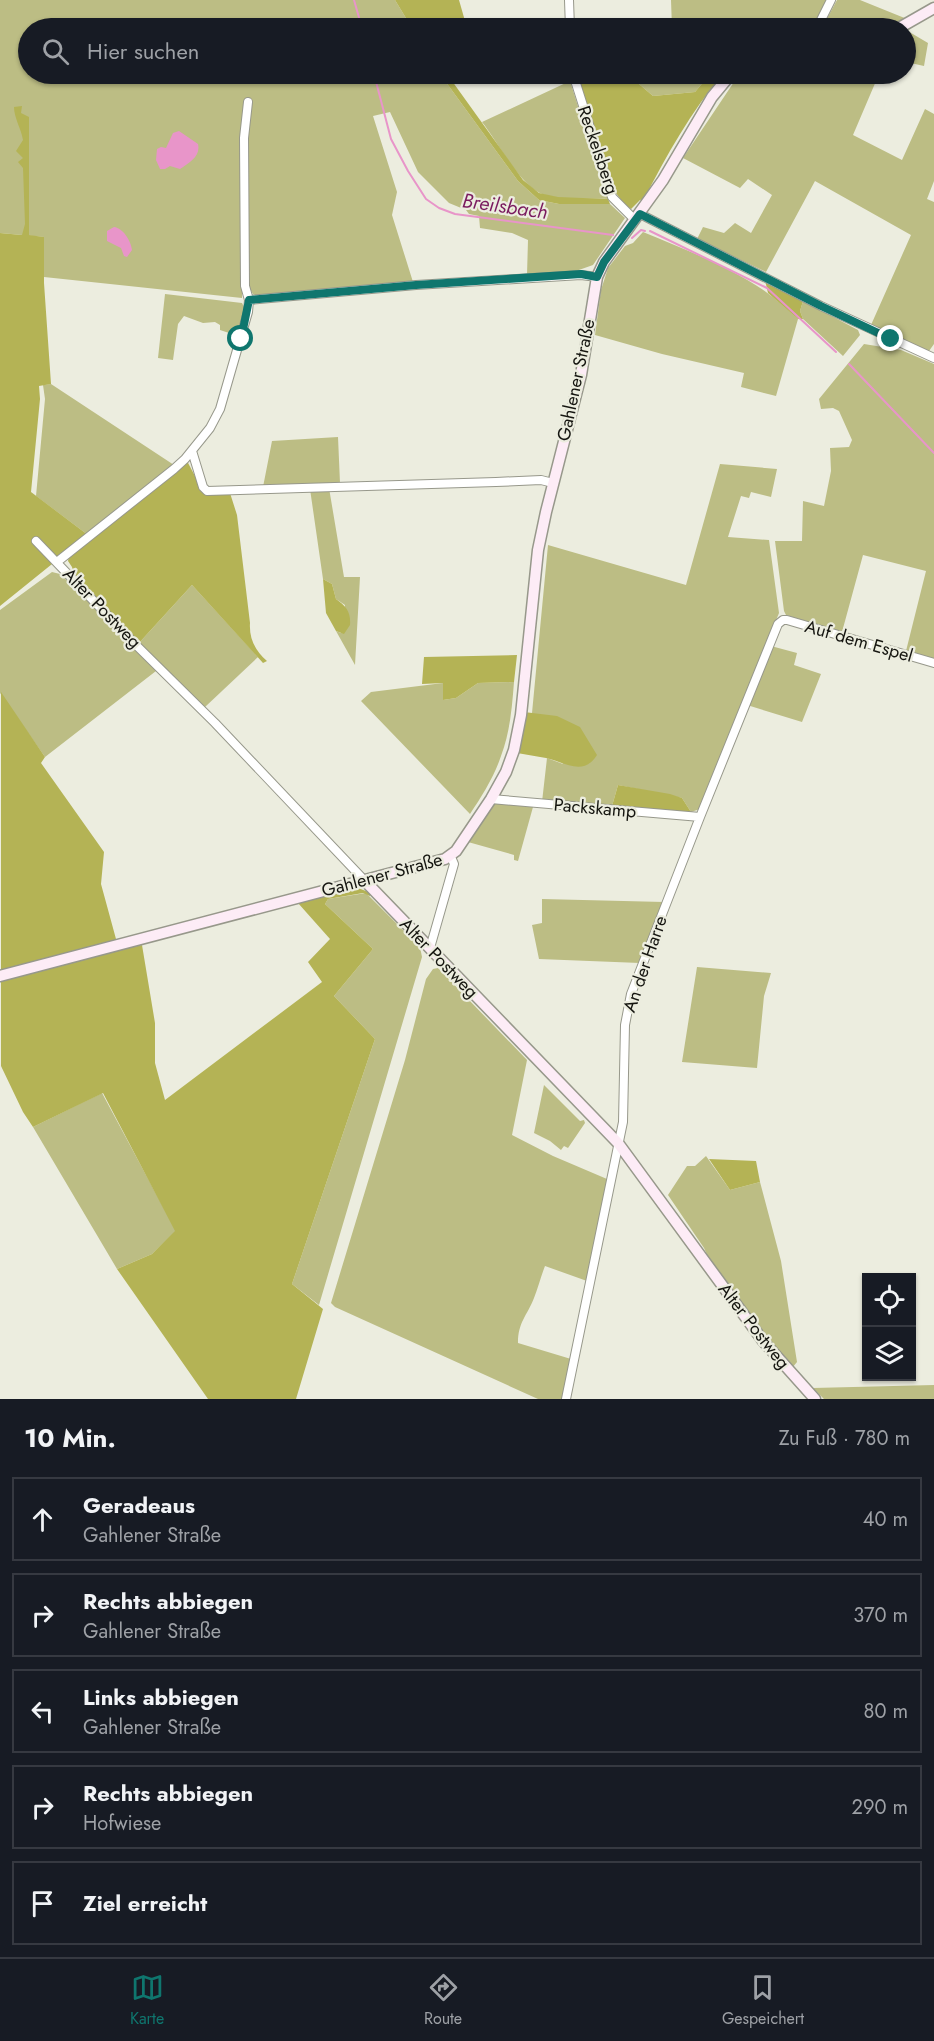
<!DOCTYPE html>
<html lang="de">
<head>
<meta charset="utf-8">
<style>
	body { margin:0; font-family:Jost,sans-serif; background:#20242c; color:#f1f3f6 }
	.controls { position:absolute; right:18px; bottom:18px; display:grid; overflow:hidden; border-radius:0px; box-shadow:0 2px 4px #0004 }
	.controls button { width:54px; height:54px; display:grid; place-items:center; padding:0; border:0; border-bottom:2px solid #363941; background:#171b24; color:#f1f3f6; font:30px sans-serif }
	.stop { position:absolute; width:18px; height:18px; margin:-14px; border:4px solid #0f766e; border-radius:50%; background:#fff }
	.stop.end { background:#0f766e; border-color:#fff; box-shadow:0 2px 6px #0008 }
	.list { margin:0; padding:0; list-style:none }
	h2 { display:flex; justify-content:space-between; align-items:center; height:78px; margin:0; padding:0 24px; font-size:26px }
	h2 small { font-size:20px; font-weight:400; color:#9ea1a6 }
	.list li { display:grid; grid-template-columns:39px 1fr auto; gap:18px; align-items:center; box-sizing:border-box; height:84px; margin:0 12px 12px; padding:0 12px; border:2px solid #363941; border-radius:0px }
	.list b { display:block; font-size:22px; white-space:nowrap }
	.list p { margin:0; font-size:20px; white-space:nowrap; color:#9ea1a6 }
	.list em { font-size:20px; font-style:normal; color:#9ea1a6 }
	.icon { flex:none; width:33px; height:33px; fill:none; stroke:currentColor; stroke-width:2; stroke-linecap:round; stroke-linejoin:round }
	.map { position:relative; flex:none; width:934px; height:1399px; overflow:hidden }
	.search { position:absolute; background:#171b24; box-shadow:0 2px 4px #0004; left:18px; right:18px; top:18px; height:66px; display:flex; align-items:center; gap:15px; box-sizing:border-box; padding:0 21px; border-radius:33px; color:#9ea1a6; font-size:22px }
	.sheet { height:558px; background:#171b24 }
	nav { display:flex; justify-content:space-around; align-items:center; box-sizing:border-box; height:84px; border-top:2px solid #363941; background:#171b24; font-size:16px; color:#9ea1a6 }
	nav a { display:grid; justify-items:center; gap:3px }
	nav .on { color:#0f766e }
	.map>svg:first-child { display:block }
	.green { fill:#bcbd84 }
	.forest { fill:#b4b355 }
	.water { fill:#e895c9 }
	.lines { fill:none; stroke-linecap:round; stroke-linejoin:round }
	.stream { stroke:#e895c9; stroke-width:2 }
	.street-casing { stroke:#97988b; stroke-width:10 }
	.secondary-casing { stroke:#97988b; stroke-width:13 }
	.street { stroke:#fff; stroke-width:8 }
	.secondary { stroke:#fdecf6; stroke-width:10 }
	.route { stroke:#0f766e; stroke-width:8 }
	.labels { text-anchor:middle; stroke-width:4.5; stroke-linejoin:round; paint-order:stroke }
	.street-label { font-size:18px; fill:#151510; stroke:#eceddf }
	.water-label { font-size:20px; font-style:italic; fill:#7a1b5f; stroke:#eceddf }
</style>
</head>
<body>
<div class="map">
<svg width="934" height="1399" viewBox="0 0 934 1399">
	<rect width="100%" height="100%" fill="#eceddf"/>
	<!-- green -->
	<path class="green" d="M0,0H395L412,28H28V74H440L518,181L539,200L559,204H610L625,218L593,265L576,271L527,275L528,240L512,233L480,228L479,216L469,214L466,210L449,203L418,172L390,112L373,116L397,192L392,215L413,282L257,296L253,294L248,286L247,129L251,103L244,105L242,298L44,277V237L0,233Z
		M671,0H828L815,28H672Z
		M837,0H860L907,19L884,28H822Z
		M906,30L928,43L924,66L906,62Z
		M632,74H710L695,92L653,96L639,84Z
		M744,74H879L853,135L902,160L925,109L934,114V181L927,199L934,202V344L929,351L871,325L911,235L815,181L766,272L697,239L703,227L724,233L735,223L751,233L772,195L748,179L740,188L683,158L734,82Z
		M570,81L605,192L608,199C589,198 553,201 538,192C517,180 497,141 482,122Z
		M643,232C684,249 729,266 766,292C777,300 788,310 798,319L776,396L741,387L744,373L662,354L595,335L601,290L608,268L625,246L633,243Z
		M165,294L242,303L246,311L242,330L237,329L235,335L220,330V325L215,322L203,323L184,316L178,324L173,360L158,358Z
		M803,301L858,330L860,335L843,356L803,319L800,311Z
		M864,344L901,350L934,364V659L906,651L926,571L863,555L842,632L786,615L784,611L775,541H802L803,501L824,506L831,471L830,448L849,447L852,440L839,411L833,408L821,409L819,399Z
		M51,384L174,465L88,535L36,496L45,399L43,385Z
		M338,437L340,483L263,487L272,441Z
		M720,464L777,469L771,497L751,492L749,498L741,496L728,537L769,540L779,613L700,809L691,812L682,798L618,785L612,806L542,802L547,758L563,764L532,713L548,545L686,585Z
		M329,488L344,577H360L355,665L336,631L341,633L345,605L336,599L332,584L323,579L310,489Z
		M52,572L60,574L79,592L156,671L45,757L0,693V610Z
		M192,585L258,657L205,707L139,643Z
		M771,646L797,653L794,665L821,674L802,722L747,705Z
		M514,682C512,707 510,733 501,756C494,777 482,796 470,814L361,701L371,692L443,683V700L456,698L478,683Z
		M494,803L533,807L518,861L514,860V855L468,842Z
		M366,893L420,947L422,957L319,1305L292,1284L375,1039L334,996L373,949L325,904L328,899Z
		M542,899L664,902L640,963L539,959L532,925L542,923Z
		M697,967L771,973L764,996L757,1068L682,1062Z
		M438,968L527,1060L512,1135L553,1156L607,1179L587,1281L545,1266C541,1276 538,1288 534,1298C527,1316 518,1322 518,1343L571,1359L562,1399H538L335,1307L331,1303L405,1060L426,979L433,969Z
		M544,1085L580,1121L584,1120L585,1123L568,1148L564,1146L561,1150L550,1141L534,1133Z
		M102,1093L176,1231L152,1254L117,1269L33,1127Z
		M706,1156L730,1190L760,1182L781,1261L797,1362L792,1368L788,1366L709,1259L704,1248L668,1195L687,1166H695Z
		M934,1385V1399H824L813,1388Z"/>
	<!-- forest -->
	<path class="forest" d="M395,0H459L467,28H412Z
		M440,74H447L523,180L539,193L558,197L608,199L610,204H559L539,200L518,181Z
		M575,74H632L639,84L653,96L695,92L710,74H723C691,111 667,155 644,199L640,200L631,209L624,204L616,193Z
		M22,106L21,113L29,117V235L44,237V283L51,384L39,386L40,399L31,492L88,535L0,606V233L22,235L25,224L23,168L18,162L23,158L16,151L23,140C21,128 14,118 14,107Z
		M765,280L803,301L800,311L803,319H798L768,293Z
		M187,461L204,493H230L237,515L250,623C249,639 255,650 267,661L263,663L192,585L139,643L75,579L72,567L68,561L69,556L151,493Z
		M323,579L332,584L336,599C346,606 351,612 350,625L344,634L336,631L326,613Z
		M517,655L514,682L478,683L456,698L443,700V683L422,684L424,657Z
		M1,692L45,757L41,763L104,852L101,884L119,950L142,945L155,1023V1063L165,1100L322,982L308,962L330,939L298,903L358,888L371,893L370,896L363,893L328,899L325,904L373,949L334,996L375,1039L292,1284L323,1309L296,1399H208L117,1269L152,1254L175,1231L103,1093L33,1127L23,1112L1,1066Z
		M524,712L557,716L580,727L597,755C583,777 565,762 546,758C536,756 527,755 517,753Z
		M618,785L670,794L682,798L691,812L612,806Z
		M709,1159L756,1161L760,1182L730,1190Z"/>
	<!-- water -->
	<path class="water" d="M179,131L198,144C201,156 189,163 180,169L170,166L165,169H160L156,160L157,149L161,147L166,148L173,133Z
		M114,227C123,228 131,241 132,250L127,257L124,256L121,248L107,241V231Z"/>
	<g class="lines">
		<!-- stream -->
		<path class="stream" d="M354,0L362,28
			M374,74L391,139L408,171L426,199L439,208L455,214L613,235
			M650,231L767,288L836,352
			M632,238L641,230L645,231
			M849,364L934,453"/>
		<!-- street casing -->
		<g class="street-casing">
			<path id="street" d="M569,0L570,28
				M817,28L831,0
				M573,74L612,197L635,220
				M640,214L821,306L934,358
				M249,300L416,285L581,275L597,277
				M192,451L203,487L207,491L496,482L541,480L553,483
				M36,541L136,645L215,723L365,881
				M57,562L174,469L185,459L210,428L220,409L248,312L249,300L245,286L244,138L248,102
				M491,799L700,817
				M430,948L454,864L451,857
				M566,1399L623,1122L625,1025L631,994L700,817L778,624L783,620H787L934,663"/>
		</g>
		<!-- secondary casing -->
		<g class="secondary-casing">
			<path id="secondary" d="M899,28L934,8
				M365,881L618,1143L763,1341L815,1399
				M0,976L445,859L456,851L491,799L506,772L514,750L521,715L538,550L546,512L581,375L597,277L604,262L663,180L712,97L731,74"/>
		</g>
		<!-- street -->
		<use href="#street" class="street"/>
		<!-- secondary -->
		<use href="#secondary" class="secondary"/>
	</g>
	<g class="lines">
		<!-- route -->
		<path class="route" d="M241,339L249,300L416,285L581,274L597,277L604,262L640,214L821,306L891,339"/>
	</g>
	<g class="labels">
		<!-- street labels -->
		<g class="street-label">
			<text transform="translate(598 150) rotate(71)" y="6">Reckelsberg</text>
			<text transform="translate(576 380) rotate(-78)" y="6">Gahlener Straße</text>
			<text transform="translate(102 608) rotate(46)" y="6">Alter Postweg</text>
			<text transform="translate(859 641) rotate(16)" y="6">Auf dem Espel</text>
			<text transform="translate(595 808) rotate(5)" y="6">Packskamp</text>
			<text transform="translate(382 875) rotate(-15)" y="6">Gahlener Straße</text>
			<text transform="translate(439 958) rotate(46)" y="6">Alter Postweg</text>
			<text transform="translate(645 964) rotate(-71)" y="6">An der Harre</text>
			<text transform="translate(754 1326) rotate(52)" y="6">Alter Postweg</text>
		</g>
		<!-- water labels -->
		<g class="water-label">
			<text transform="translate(505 206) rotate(8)" y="7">Breilsbach</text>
		</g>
	</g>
</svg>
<div class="controls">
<button><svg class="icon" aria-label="locate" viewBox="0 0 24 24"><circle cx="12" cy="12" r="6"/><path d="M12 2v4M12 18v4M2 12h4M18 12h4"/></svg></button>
<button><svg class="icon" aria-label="layers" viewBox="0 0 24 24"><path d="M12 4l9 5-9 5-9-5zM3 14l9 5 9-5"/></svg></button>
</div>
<div class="stop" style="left:241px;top:339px"></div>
<div class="stop end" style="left:891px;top:339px"></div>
<div class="search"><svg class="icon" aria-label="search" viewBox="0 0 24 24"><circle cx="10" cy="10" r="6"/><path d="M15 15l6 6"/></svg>Hier suchen</div>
</div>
<section class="sheet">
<h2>10 Min.<small>Zu Fuß · 780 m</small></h2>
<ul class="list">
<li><svg class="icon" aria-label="ahead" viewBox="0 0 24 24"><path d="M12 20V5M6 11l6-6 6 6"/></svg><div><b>Geradeaus</b><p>Gahlener Straße</p></div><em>40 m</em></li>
<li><svg class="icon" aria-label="right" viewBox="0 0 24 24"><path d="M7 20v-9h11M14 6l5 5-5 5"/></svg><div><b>Rechts abbiegen</b><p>Gahlener Straße</p></div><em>370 m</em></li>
<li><svg class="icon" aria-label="left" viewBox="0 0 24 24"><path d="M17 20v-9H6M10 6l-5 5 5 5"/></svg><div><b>Links abbiegen</b><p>Gahlener Straße</p></div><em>80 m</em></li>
<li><svg class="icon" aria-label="right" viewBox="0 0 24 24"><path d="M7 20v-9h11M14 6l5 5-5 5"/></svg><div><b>Rechts abbiegen</b><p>Hofwiese</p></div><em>290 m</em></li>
<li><svg class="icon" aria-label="arrive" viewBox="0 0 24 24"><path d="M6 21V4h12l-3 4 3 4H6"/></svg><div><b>Ziel erreicht</b></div></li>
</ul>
</section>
<nav>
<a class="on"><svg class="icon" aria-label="map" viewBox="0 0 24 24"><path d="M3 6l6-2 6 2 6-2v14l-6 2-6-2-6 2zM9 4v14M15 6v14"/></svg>Karte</a>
<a><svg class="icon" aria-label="directions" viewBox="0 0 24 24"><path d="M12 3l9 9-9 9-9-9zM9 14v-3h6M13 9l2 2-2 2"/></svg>Route</a>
<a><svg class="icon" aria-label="saved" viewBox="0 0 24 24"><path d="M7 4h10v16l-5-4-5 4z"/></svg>Gespeichert</a>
</nav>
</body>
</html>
